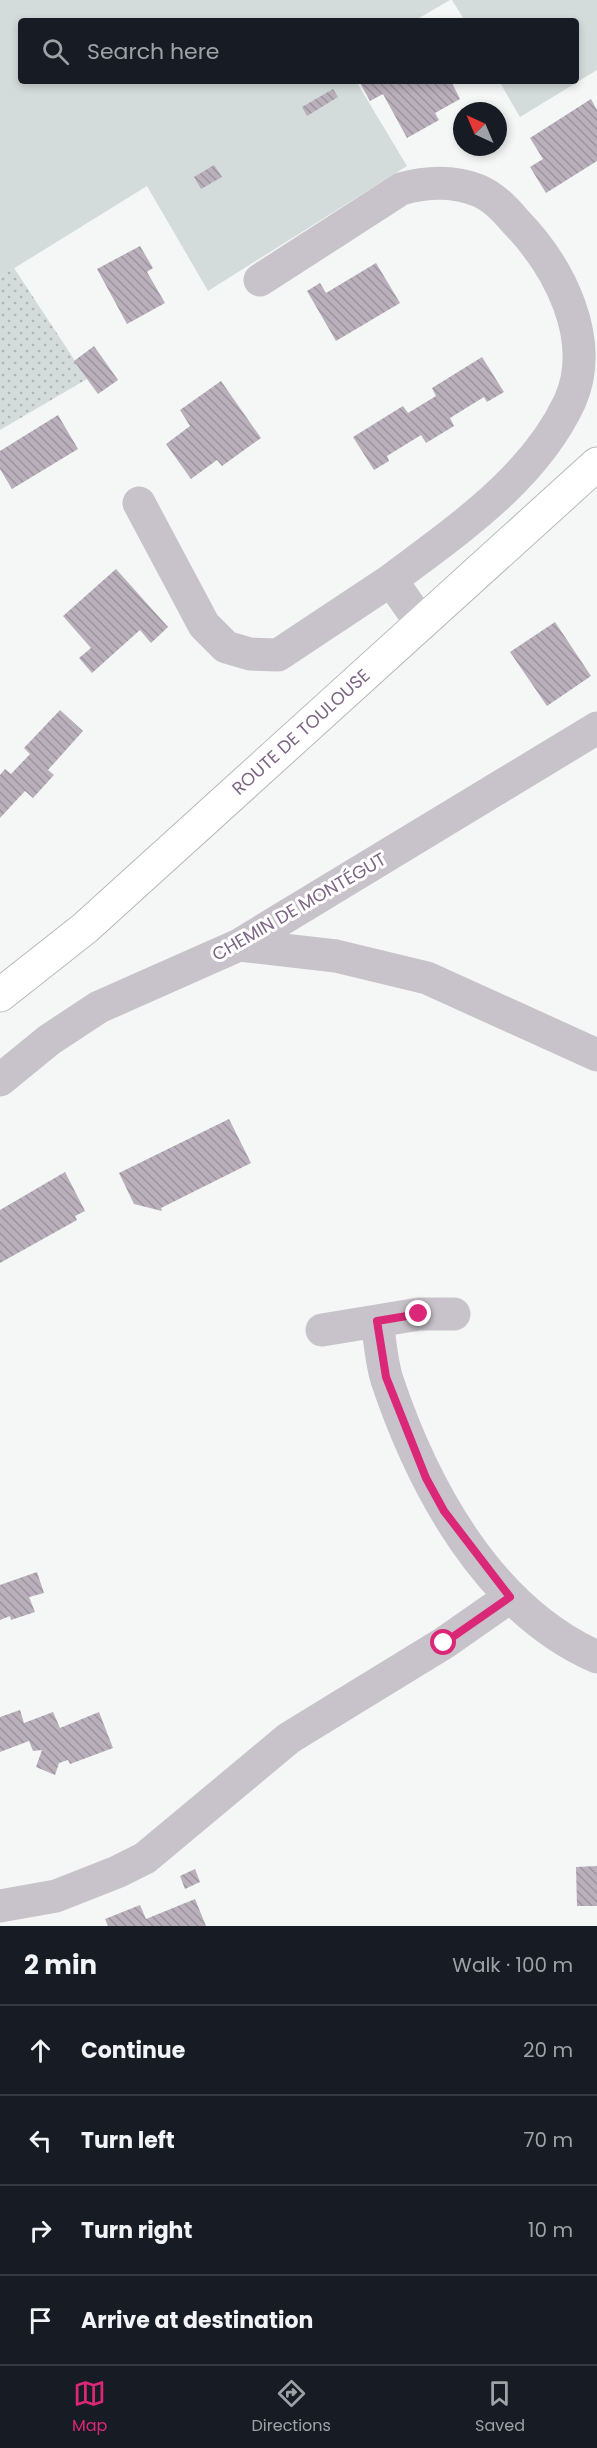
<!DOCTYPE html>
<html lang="en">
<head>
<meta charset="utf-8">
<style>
	body { margin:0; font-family:Poppins,sans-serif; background:#242831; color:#f1f3f6 }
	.compass { position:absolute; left:453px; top:102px; width:54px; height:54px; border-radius:50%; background:#171b24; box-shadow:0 3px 9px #0003; rotate:316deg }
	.stop { position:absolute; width:18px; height:18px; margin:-14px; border:4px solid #db2777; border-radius:50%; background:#fff }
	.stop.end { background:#db2777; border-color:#fff; box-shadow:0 2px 6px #0008 }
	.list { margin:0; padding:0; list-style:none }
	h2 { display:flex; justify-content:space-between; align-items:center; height:78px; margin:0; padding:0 24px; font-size:26px }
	h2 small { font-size:20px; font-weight:400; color:#9ea1a6 }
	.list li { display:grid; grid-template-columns:39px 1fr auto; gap:18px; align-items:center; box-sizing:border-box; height:90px; padding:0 24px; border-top:2px solid #363941 }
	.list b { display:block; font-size:22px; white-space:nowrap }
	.list em { font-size:20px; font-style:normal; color:#9ea1a6 }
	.icon { flex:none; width:33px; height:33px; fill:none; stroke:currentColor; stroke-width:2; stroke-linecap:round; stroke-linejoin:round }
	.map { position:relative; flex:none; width:597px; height:1926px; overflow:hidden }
	.search { position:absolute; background:#171b24; box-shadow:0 3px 9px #0003; left:18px; right:18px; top:18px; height:66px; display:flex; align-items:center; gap:15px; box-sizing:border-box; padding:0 21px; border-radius:6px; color:#9ea1a6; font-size:22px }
	.sheet { height:438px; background:#171b24 }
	nav { display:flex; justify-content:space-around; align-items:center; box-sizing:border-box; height:84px; border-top:2px solid #363941; background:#171b24; font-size:16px; color:#9ea1a6 }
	nav a { display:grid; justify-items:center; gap:3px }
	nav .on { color:#db2777 }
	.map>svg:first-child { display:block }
	.grass { fill:url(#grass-dots) }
	.green { fill:#d3dcdb }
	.building { fill:url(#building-back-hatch) }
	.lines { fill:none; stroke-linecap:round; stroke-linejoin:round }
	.major-casing { stroke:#bcb6be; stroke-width:35 }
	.minor { stroke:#c8c3ca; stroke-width:33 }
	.major { stroke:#fff; stroke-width:33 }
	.route { stroke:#db2777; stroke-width:8 }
	.labels { text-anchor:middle; stroke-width:6; stroke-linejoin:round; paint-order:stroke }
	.street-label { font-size:18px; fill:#7d6785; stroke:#fff }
</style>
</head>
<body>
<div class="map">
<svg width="597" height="1926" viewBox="0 0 597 1926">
	<defs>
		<pattern id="grass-dots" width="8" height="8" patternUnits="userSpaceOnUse" patternTransform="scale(1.5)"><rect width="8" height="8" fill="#d3dcdb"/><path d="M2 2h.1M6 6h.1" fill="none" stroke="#b0b6b7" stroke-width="1.8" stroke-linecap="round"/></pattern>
		<pattern id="building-back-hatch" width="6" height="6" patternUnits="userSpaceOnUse" patternTransform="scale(1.5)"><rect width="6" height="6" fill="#b9b0bc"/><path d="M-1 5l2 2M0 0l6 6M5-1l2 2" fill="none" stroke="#9c939e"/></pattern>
	</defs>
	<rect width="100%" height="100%" fill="#f4f7f5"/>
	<!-- grass -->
	<path class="grass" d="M14,268L87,379L0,430V277Z"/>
	<!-- green -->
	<path class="green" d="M0,0H450L414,21H21V81H356L407,166L208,291L147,186L0,277Z
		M452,0H597V70L520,117L499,81H576V21H465Z"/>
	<!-- building -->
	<path class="building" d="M364,81H451L460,99L435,113L439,120L407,138L383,94L370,101L360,83Z
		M333,89L338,97L307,116L302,107Z
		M591,99L597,110V161L546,193L530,167L543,159L530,138Z
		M214,165L222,177L201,189L194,177Z
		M140,246L153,268L147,272L165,303L127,324L97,269Z
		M376,263L400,303L336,341L307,291L320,283L326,293Z
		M94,346L118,380L98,394L74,361Z
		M482,357L504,392L487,402L484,397L450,418L454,426L426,443L421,435L387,456L389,461L374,470L353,437L403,406L408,413L436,396L432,388Z
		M221,381L261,438L222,466L217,460L191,479L166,444L190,426L180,410Z
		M58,415L78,449L12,489L0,469V451Z
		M116,569L168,627L151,643L140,630L92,673L79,658L91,648L63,616Z
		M555,622L591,676L547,706L510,652Z
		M60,710L83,731L48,770L54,775L33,798L25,791L0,818V775L5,769L11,774L30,754L24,748Z
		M229,1119L251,1163L161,1208L162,1211L134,1204L119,1173Z
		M65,1172L85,1211L75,1216L77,1220L0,1263V1210Z
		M37,1572L44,1593L29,1597L35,1612L11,1620L10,1616L0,1620V1585Z
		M20,1710L24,1723L53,1712L60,1728L99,1712L113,1748L70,1764L68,1760L59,1763L55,1775L36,1767L42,1750L33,1751L29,1741L0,1752V1717Z
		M597,1866V1906H577L576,1867Z
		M195,1869L200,1882L185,1889L180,1876Z
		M195,1899L206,1926H108L105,1919L140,1905L146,1919Z"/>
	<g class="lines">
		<!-- major casing -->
		<g class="major-casing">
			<path id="major" d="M0,995L85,928L597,464"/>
		</g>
		<!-- minor -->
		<path class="minor" d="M260,280L401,189C426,182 451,180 477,190C491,195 505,209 515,221C559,266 597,339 570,401C534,479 457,530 391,580L421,623
			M139,503L204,625L226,647L250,654L278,655L391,580
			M239,945L336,956L427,978L597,1055
			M0,1080L49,1040L99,1007L239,945L597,728
			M377,1321L419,1314H454
			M322,1330L377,1321C380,1340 381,1361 387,1380C423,1487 488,1609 597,1657
			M0,1906L56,1896L117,1872L145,1858L289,1738L444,1643L510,1597"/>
		<!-- major -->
		<use href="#major" class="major"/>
	</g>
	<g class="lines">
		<!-- route -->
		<path class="route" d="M419,1314L377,1321L386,1377L426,1478L444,1511L510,1597L444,1643"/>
	</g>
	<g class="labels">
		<!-- street labels -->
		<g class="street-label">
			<text transform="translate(301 732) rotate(-42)" y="6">ROUTE DE TOULOUSE</text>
			<text transform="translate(299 907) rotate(-30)" y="6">CHEMIN DE MONTÉGUT</text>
		</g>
	</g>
</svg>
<svg class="compass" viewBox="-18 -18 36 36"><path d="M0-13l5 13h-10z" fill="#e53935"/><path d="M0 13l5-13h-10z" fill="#9ea1a6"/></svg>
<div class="stop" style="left:444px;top:1643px"></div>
<div class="stop end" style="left:419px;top:1314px"></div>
<div class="search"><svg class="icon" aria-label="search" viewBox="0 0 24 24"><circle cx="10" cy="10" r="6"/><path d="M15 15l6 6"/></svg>Search here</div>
</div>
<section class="sheet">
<h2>2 min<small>Walk · 100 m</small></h2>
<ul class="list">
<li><svg class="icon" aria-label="ahead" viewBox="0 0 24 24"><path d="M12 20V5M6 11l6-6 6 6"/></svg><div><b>Continue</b></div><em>20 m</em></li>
<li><svg class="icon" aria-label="left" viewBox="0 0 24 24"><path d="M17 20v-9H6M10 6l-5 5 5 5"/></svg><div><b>Turn left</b></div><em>70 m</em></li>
<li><svg class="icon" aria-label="right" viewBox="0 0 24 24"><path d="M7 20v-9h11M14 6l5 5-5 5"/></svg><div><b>Turn right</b></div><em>10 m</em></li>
<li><svg class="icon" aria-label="arrive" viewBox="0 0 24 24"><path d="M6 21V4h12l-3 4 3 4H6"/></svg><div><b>Arrive at destination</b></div></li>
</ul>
</section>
<nav>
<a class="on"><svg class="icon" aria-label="map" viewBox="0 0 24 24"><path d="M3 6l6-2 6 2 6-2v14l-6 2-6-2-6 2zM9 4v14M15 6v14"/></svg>Map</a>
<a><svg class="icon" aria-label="directions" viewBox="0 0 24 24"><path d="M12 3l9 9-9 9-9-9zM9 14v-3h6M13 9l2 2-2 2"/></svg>Directions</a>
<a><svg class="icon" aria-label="saved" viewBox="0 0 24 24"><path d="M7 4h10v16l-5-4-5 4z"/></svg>Saved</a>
</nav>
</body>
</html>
